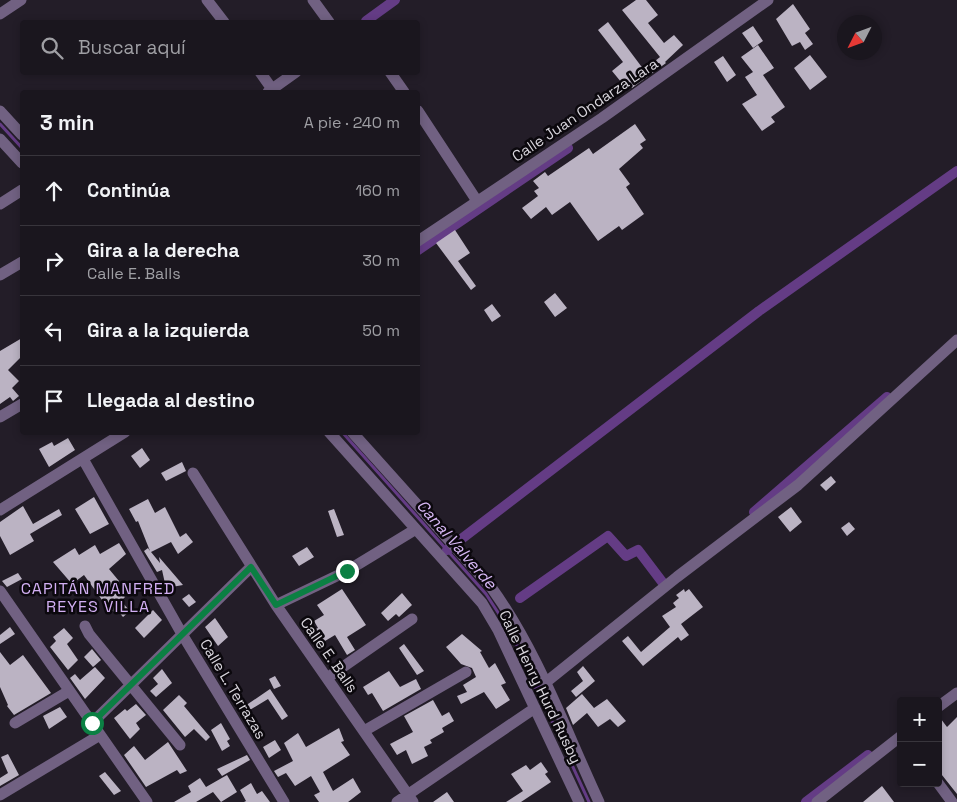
<!DOCTYPE html>
<html lang="es">
<head>
<meta charset="utf-8">
<style>
	body { margin:0; font-family:"Space Grotesk",sans-serif; background:#27232b; color:#f1f3f6 }
	.controls { position:absolute; right:15px; bottom:15px; display:grid; overflow:hidden; border-radius:5px; box-shadow:0 2px 8px #0003 }
	.controls button { width:45px; height:45px; display:grid; place-items:center; padding:0; border:0; border-bottom:1px solid #38353c; background:#1a161e; color:#f1f3f6; font:25px sans-serif }
	.compass { position:absolute; left:837px; top:15px; width:45px; height:45px; border-radius:50%; background:#1a161e; box-shadow:0 2px 8px #0003; rotate:228deg }
	.stop { position:absolute; width:15px; height:15px; margin:-11px; border:4px solid #0b8043; border-radius:50%; background:#fff }
	.stop.end { background:#0b8043; border-color:#fff; box-shadow:0 1px 5px #0008 }
	.list { margin:0; padding:0; list-style:none }
	h2 { display:flex; justify-content:space-between; align-items:center; height:65px; margin:0; padding:0 20px; font-size:21px }
	h2 small { font-size:16px; font-weight:400; color:#9f9fa4 }
	.list li { display:grid; grid-template-columns:32px 1fr auto; gap:15px; align-items:center; box-sizing:border-box; height:70px; padding:0 20px; border-top:1px solid #38353c }
	.list b { display:block; font-size:19px; white-space:nowrap }
	.list p { margin:0; font-size:16px; white-space:nowrap; color:#9f9fa4 }
	.list em { font-size:16px; font-style:normal; color:#9f9fa4 }
	.icon { flex:none; width:28px; height:28px; fill:none; stroke:currentColor; stroke-width:2; stroke-linecap:round; stroke-linejoin:round }
	.map { position:relative; flex:none; width:957px; height:802px; overflow:hidden }
	.search { position:absolute; background:#1a161e; box-shadow:0 2px 8px #0003; left:20px; top:20px; width:400px; height:55px; display:flex; align-items:center; gap:12px; box-sizing:border-box; padding:0 18px; border-radius:5px; color:#9f9fa4; font-size:19px }
	.panel { position:absolute; background:#1a161e; box-shadow:0 2px 8px #0003; left:20px; top:90px; width:400px; height:345px; border-radius:5px }
	.map>svg:first-child { display:block }
	.lines { fill:none; stroke-linecap:round; stroke-linejoin:round }
	.stream { stroke:#643c85; stroke-width:3 }
	.canal { stroke:#643c85; stroke-width:10 }
	.building { fill:#bbb3c3 }
	.minor { stroke:#716182; stroke-width:11 }
	.route { stroke:#0b8043; stroke-width:6 }
	.labels { text-anchor:middle; stroke-width:5; stroke-linejoin:round; paint-order:stroke }
	.street-label { font-size:15px; fill:#d9d6dd; stroke:#0b080d }
	.water-label { font-size:16px; font-style:italic; fill:#d7b8f5; stroke:#0b080d }
	.neighbourhood-label { font-size:16px; letter-spacing:1px; fill:#d2aff3; stroke:#0b080d }
</style>
</head>
<body>
<div class="map">
<svg width="957" height="802" viewBox="0 0 957 802">
	<rect width="100%" height="100%" fill="#231d28"/>
	<g class="lines">
		<!-- stream -->
		<path class="stream" d="M0,124L22,148
			M342,432L486,594L510,631L536,684
			M544,704L589,802"/>
		<!-- canal -->
		<path class="canal" d="M366,21L395,0
			M418,250L568,148
			M754,512L887,397
			M447,550L759,311L957,171
			M520,598L608,536L626,556L638,550L663,583
			M536,684L539,682
			M806,802L868,755"/>
	</g>
	<!-- building -->
	<path class="building" d="M636,0H646L658,15L648,23L664,43L674,35L683,45L665,62L666,63L632,88L629,85L626,88L612,71L623,62L598,30L608,22L644,70L660,57L622,10Z
		M793,4L810,29L805,33L813,44L805,50L800,42L792,46L776,19Z
		M753,26L763,41L753,48L742,33Z
		M758,45L774,68L763,75L785,107L771,117L775,122L762,131L742,104L757,95L745,77L753,72L741,57Z
		M810,55L827,77L810,90L794,68Z
		M723,56L736,75L727,82L714,62Z
		M635,124L646,140L640,144L643,148L619,169L630,184L626,187L644,214L622,230L619,226L598,241L570,202L552,215L546,207L531,219L522,208L538,196L534,191L539,188L533,181L545,172L548,176L589,148L593,154Z
		M455,230L470,253L458,261L476,286L471,290L436,243Z
		M555,293L567,308L555,317L544,302Z
		M492,304L501,316L492,322L484,310Z
		M22,338V356L8,370L19,381L12,388L19,396L13,401L10,397L0,404V351Z
		M68,438L75,450L49,467L39,449L52,442L54,446Z
		M142,448L150,460L140,468L131,456Z
		M182,462L186,471L166,481L161,473Z
		M831,476L836,482L826,491L820,485Z
		M94,497L109,524L90,534L75,509Z
		M148,499L155,513L165,507L180,537L186,533L193,542L178,554L171,542L151,552L160,563L159,557L183,585L166,588L162,570L157,572L144,551L148,548L150,551L138,521L136,522L129,509Z
		M23,506L33,524L59,509L62,515L30,534L34,541L10,555L0,536V522Z
		M791,507L802,522L790,532L778,517Z
		M334,509L344,535L337,537L328,511Z
		M849,522L855,529L847,536L841,528Z
		M119,543L126,554L109,569L119,581L114,586L125,597L121,601L130,611L123,617L117,610L115,613L102,600L84,575L72,584L53,562L75,548L79,555L95,545L100,554Z
		M307,547L314,557L299,566L292,556Z
		M18,573L22,579L7,587L2,581Z
		M342,589L366,625L347,637L355,650L347,655L335,635L320,644L313,630L318,628L314,621L324,615L317,605Z
		M684,589L685,592L689,589L703,607L681,624L689,635L681,641L678,637L643,666L622,641L628,636L641,652L670,627L662,616L676,607L673,603L679,598L676,595Z
		M402,593L412,605L399,617L396,614L388,621L381,613Z
		M189,594L196,602L189,607L182,599Z
		M153,610L162,620L144,638L135,628Z
		M215,618L228,637L218,646L205,627Z
		M10,627L15,634L0,644V635Z
		M64,628L73,638L67,644L78,660L68,670L50,647L56,641L53,637Z
		M462,634L482,651L480,652L489,668L495,663L506,683L501,685L510,700L496,709L484,692L461,704L457,696L467,692L463,685L476,677L472,668L461,664L446,647Z
		M404,644L424,671L417,675L399,648Z
		M92,649L101,660L93,667L84,657Z
		M211,649L217,656L208,661L204,654Z
		M0,652L10,665L23,655L51,693L14,715L7,706L8,705L0,687Z
		M583,666L595,681L576,697L571,691L583,681L577,672Z
		M95,667L105,678L85,699L70,678L75,674L80,680Z
		M162,669L172,683L156,697L150,691L158,684L153,678Z
		M389,671L400,687L416,679L421,689L383,711L372,693L368,695L363,687Z
		M275,676L281,686L274,689L269,679Z
		M270,689L288,716L282,720L268,699L248,711L245,706Z
		M582,694L594,708L607,699L626,721L618,727L610,719L598,727L587,713L573,725L566,708Z
		M179,695L187,703L184,706L210,737L206,741L194,729L185,737L163,710Z
		M433,700L442,716L449,712L454,721L442,728L444,732L430,740L432,743L424,747L428,756L412,764L406,750L397,755L390,744L413,732L404,716Z
		M136,704L146,715L136,723L140,729L130,739L114,718L125,709L127,711Z
		M60,707L67,717L49,729L43,716Z
		M938,715L947,727L957,717V794L938,770Z
		M221,723L230,739L227,741L230,746L222,751L211,730Z
		M339,728L344,741L341,742L350,755L323,772L333,791L353,778L361,792L348,802H319L314,795L320,792L311,776L295,786L286,773L278,777L274,771L293,761L284,743L298,733L306,747Z
		M275,740L281,750L269,758L263,747Z
		M168,742L187,771L180,774L177,770L146,787L124,755L134,746L145,760Z
		M8,754L19,775L0,786V778L8,773L1,757Z
		M247,755L250,760L222,776L217,769Z
		M541,762L548,772L545,774L551,782L521,802H506L523,791L511,774L526,765L530,770Z
		M105,772L121,791L114,795L99,776Z
		M227,775L237,792L221,802L213,792L196,802H174L191,792L188,786L200,778L206,787Z
		M251,783L257,794L262,791L270,802H244L246,801L240,790Z
		M882,786L894,802H863Z
		M447,792L454,802H433Z"/>
	<g class="lines">
		<!-- minor -->
		<path class="minor" d="M207,0L224,22
			M313,0L329,22
			M0,14L21,0
			M260,72L272,89
			M390,72L404,92
			M268,92L296,72
			M0,111L22,135
			M418,111L477,201
			M0,139L22,163
			M0,204L22,190
			M418,241L602,118L768,0
			M0,275L22,262
			M0,417L22,404
			M329,432L482,603L498,630L579,802
			M352,432L491,587C538,652 565,729 599,802
			M83,459L182,634L284,802
			M193,473L276,605L413,802
			M0,510L125,432
			M0,591L147,802
			M276,605L347,571L416,529
			M85,626L89,634L180,745
			M327,678L412,619
			M545,683L677,577L798,485L957,340
			M938,707L957,693
			M15,723L69,691
			M92,723L251,567
			M364,731L466,672
			M938,783L952,802
			M0,795L100,735
			M397,802L535,708
			M817,802L901,736"/>
	</g>
	<g class="lines">
		<!-- route -->
		<path class="route" d="M92,723L251,567L276,605L347,571"/>
	</g>
	<g class="labels">
		<!-- street labels -->
		<g class="street-label">
			<text transform="translate(585 110) rotate(-34)" y="5">Calle Juan Ondarza Lara</text>
			<text transform="translate(329 655) rotate(55)" y="5">Calle E. Balls</text>
			<text transform="translate(540 687) rotate(64)" y="5">Calle Henry Hurd Rusby</text>
			<text transform="translate(233 689) rotate(59)" y="5">Calle L. Terrazas</text>
		</g>
		<!-- water labels -->
		<g class="water-label">
			<text transform="translate(457 544) rotate(49)" y="6">Canal Valverde</text>
		</g>
		<!-- neighbourhood labels -->
		<g class="neighbourhood-label">
			<text x="98" y="594">CAPITÁN MANFRED<tspan x="98" dy="18">REYES VILLA</tspan></text>
		</g>
	</g>
</svg>
<div class="controls">
<button>+</button>
<button>−</button>
</div>
<svg class="compass" viewBox="-18 -18 36 36"><path d="M0-13l5 13h-10z" fill="#e53935"/><path d="M0 13l5-13h-10z" fill="#9f9fa4"/></svg>
<div class="stop" style="left:92px;top:723px"></div>
<div class="stop end" style="left:347px;top:571px"></div>
<div class="search"><svg class="icon" aria-label="search" viewBox="0 0 24 24"><circle cx="10" cy="10" r="6"/><path d="M15 15l6 6"/></svg>Buscar aquí</div>
<section class="panel">
<h2>3 min<small>A pie · 240 m</small></h2>
<ul class="list">
<li><svg class="icon" aria-label="ahead" viewBox="0 0 24 24"><path d="M12 20V5M6 11l6-6 6 6"/></svg><div><b>Continúa</b></div><em>160 m</em></li>
<li><svg class="icon" aria-label="right" viewBox="0 0 24 24"><path d="M7 20v-9h11M14 6l5 5-5 5"/></svg><div><b>Gira a la derecha</b><p>Calle E. Balls</p></div><em>30 m</em></li>
<li><svg class="icon" aria-label="left" viewBox="0 0 24 24"><path d="M17 20v-9H6M10 6l-5 5 5 5"/></svg><div><b>Gira a la izquierda</b></div><em>50 m</em></li>
<li><svg class="icon" aria-label="arrive" viewBox="0 0 24 24"><path d="M6 21V4h12l-3 4 3 4H6"/></svg><div><b>Llegada al destino</b></div></li>
</ul>
</section>
</div>
</body>
</html>
